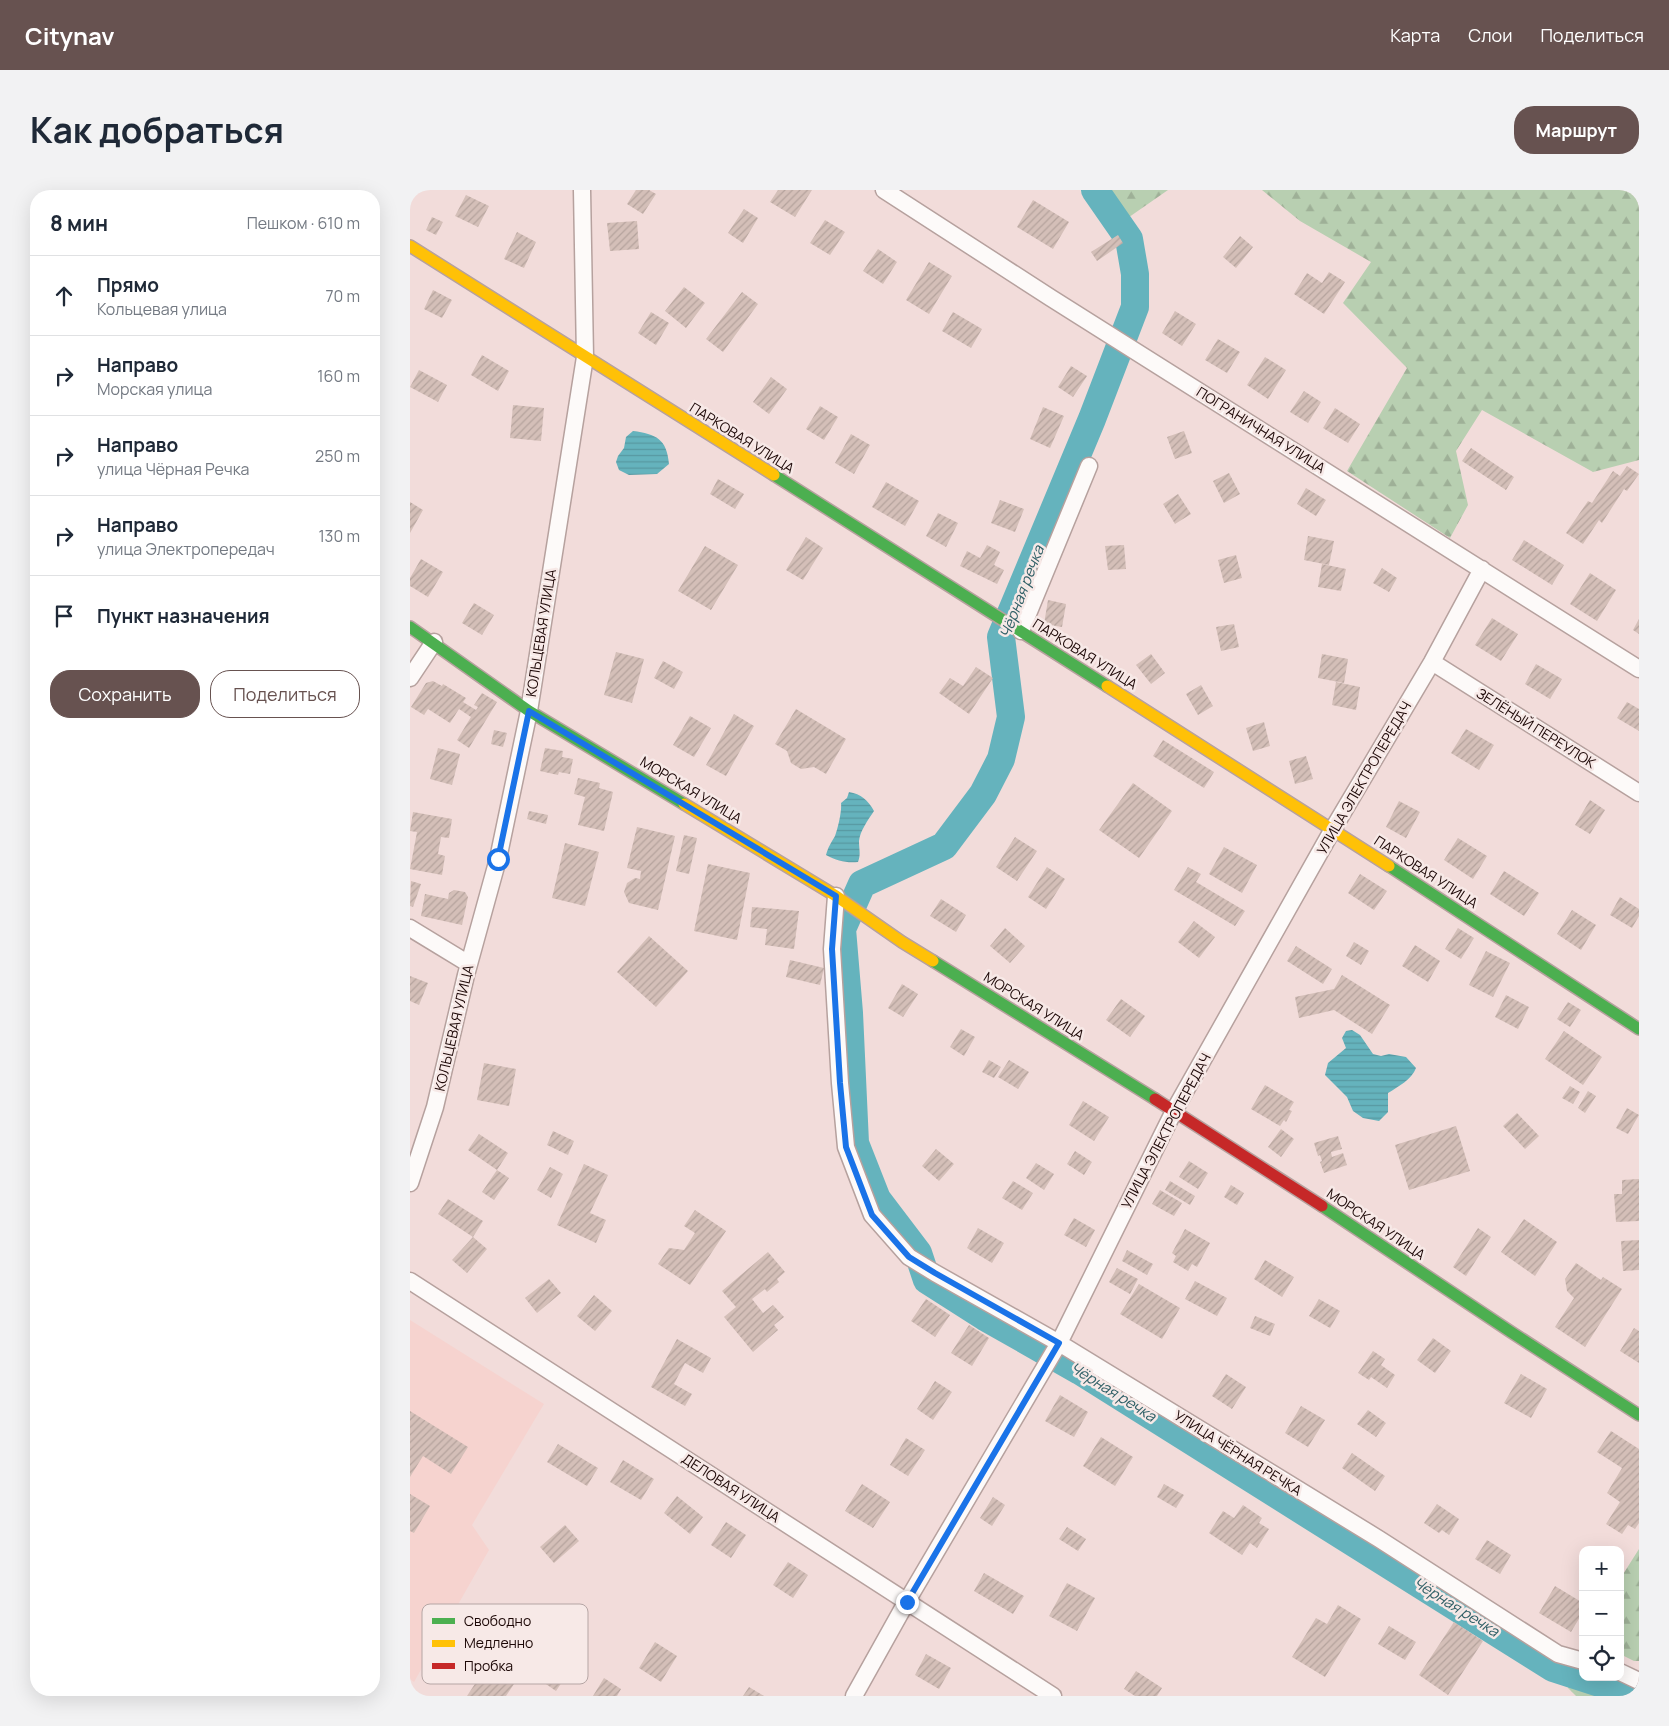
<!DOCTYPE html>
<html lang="ru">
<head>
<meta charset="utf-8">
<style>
	body { margin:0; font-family:Manrope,sans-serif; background:#f2f2f3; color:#1f2937 }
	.controls { position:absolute; right:15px; bottom:15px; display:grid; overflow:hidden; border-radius:10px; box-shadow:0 5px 20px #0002 }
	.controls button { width:45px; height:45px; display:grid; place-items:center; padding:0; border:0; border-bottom:1px solid #e0e1e3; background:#fff; color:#1f2937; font:25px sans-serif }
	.stop { position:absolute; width:15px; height:15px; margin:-11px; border:4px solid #1a73e8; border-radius:50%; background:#fff }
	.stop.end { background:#1a73e8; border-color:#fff; box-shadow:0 1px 5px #0008 }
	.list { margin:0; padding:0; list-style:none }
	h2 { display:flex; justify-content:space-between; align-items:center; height:65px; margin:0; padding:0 20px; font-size:21px }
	h2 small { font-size:16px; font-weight:400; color:#747a83 }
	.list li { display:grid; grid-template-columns:32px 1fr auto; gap:15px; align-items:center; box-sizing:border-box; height:80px; padding:0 20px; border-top:1px solid #e0e1e3 }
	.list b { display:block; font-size:19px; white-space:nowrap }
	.list p { margin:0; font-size:16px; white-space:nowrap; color:#747a83 }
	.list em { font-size:16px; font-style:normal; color:#747a83 }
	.actions { display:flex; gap:10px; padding:15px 20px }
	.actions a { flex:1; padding:11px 0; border:1px solid #675250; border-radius:20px; text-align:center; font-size:18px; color:#675250 }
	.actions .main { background:#675250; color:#fff }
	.icon { flex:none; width:28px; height:28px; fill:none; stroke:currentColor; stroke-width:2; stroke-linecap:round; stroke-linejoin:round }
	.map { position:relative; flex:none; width:1229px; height:1506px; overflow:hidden; border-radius:20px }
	header { display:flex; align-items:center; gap:30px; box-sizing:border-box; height:70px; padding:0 25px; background:#675250; color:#fff }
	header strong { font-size:24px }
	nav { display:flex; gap:28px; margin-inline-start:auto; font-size:18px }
	.intro { display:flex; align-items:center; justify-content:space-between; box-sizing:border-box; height:120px; padding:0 30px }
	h1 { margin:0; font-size:35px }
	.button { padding:12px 22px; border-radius:20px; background:#675250; color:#fff; font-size:18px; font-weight:700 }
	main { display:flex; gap:30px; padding:0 30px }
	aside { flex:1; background:#fff; border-radius:20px; box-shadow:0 5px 20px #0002 }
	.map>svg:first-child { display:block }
	.built { fill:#f6d3cf }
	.forest { fill:url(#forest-firs) }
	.water { fill:url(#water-rules) }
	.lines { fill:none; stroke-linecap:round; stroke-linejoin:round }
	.river { stroke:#65b3bd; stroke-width:28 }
	.building { fill:url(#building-hatch) }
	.street-casing { stroke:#b6a19e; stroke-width:19 }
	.fast-casing { stroke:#b6a19e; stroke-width:14 }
	.slow-casing { stroke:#b6a19e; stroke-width:14 }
	.jam-casing { stroke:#b6a19e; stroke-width:14 }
	.street { stroke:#fdfaf9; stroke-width:16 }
	.fast { stroke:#4caf50; stroke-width:11 }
	.slow { stroke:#ffc107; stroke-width:11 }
	.jam { stroke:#c62828; stroke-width:11 }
	.route { stroke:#1a73e8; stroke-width:6 }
	.labels { text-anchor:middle; stroke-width:5; stroke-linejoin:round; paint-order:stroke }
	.street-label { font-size:14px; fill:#1c0706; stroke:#f7e9e7 }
	.water-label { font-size:15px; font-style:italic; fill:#2f5f66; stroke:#f7e9e7 }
	.key { fill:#f7e9e7; stroke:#b5a5a4; stroke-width:1 }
	.key-label { font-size:14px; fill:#1c0706 }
</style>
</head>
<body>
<header>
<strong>Citynav</strong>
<nav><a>Карта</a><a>Слои</a><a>Поделиться</a></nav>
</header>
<div class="intro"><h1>Как добраться</h1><a class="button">Маршрут</a></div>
<main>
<aside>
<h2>8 мин<small>Пешком · 610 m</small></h2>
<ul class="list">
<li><svg class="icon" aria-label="ahead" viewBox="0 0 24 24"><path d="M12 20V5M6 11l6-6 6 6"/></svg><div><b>Прямо</b><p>Кольцевая улица</p></div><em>70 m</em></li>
<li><svg class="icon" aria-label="right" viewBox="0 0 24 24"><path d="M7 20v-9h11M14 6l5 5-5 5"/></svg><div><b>Направо</b><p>Морская улица</p></div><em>160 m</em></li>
<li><svg class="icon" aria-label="right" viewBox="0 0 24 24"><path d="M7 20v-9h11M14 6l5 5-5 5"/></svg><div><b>Направо</b><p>улица Чёрная Речка</p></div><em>250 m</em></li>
<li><svg class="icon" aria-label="right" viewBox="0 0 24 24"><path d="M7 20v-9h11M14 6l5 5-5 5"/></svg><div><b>Направо</b><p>улица Электропередач</p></div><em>130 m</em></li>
<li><svg class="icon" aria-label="arrive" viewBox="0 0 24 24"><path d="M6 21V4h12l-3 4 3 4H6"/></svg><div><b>Пункт назначения</b></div></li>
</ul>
<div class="actions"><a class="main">Сохранить</a><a>Поделиться</a></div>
</aside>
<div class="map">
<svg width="1229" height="1506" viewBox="0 0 1229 1506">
	<defs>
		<pattern id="forest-firs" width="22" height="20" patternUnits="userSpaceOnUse" patternTransform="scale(1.25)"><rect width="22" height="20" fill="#b8cfb1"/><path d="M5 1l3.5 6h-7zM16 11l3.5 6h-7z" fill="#9eb097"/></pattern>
		<pattern id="water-rules" width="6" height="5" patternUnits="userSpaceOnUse" patternTransform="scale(1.25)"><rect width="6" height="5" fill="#65b3bd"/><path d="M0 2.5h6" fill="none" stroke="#5798a1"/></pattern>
		<pattern id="building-hatch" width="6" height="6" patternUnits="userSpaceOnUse" patternTransform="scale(1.25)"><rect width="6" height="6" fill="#d4bfb8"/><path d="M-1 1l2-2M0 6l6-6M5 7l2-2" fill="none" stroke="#b5a39d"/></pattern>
	</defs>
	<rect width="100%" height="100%" fill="#f2dcda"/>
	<!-- built -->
	<path class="built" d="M0,1130L134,1214L62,1335L79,1360L4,1492L0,1489Z"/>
	<!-- forest -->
	<path class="forest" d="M682,0H758L712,32Z
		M852,0H1229V270L1183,282L1072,220L1046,261L1058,315L1040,348L937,281L997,178L933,113L961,72L890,31Z
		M1229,1359V1471H1224L1210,1464V1389Z
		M1157,1489L1193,1506H1166L1158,1498Z"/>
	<!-- water -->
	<path class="water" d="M223,241C246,244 257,249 259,274L247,284L219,285L209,280L206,272L208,266L214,258L216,247Z
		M439,602C451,604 458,610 464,621C458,630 450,641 449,651C449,660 451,664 448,672C436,673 427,671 416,665C418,657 421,653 425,646C428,638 432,621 431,613L437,608Z
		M942,840L950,845L963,864L971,866L979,864L996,867L1006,878C1002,889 988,897 978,903V922L969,931L953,928L943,921L937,907L915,885L918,873L936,858L932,848L936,841Z"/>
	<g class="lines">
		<!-- river -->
		<path class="river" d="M685,0L719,49L725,84V117L682,229L591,447L601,527L591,569L573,604L534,656L452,694L432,739L439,823L445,953L467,1009L508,1063L517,1090L575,1127L670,1181L1143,1478L1202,1497L1218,1506"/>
	</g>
	<!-- building -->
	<path class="building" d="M226,0H239L246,4L233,24L217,14Z
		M368,0H402L385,27L360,12Z
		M56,5L79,16L68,37L45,26Z
		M623,10L659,32L643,59L607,37Z
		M334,19L348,28L333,53L318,43Z
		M22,27L33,32L26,45L16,40Z
		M415,30L435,42L420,65L400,53Z
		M227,31L229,59L200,61L197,33Z
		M107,42L126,52L114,78L94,69Z
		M708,45L713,53L687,71L681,62Z
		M830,46L843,57L826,78L813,67Z
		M468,59L487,72L473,94L453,81Z
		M519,72L542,86L519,124L496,110Z
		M919,82L935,92L914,124L884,104L897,83L912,93Z
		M274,97L295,113L276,138L255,121Z
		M23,100L42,110L32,128L14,119Z
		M332,102L348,114L313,162L296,149Z
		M765,121L786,134L772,156L752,143Z
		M241,122L259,133L246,155L228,143Z
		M543,122L572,139L561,158L532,141Z
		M808,149L830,162L817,183L795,170Z
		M72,165L99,181L88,201L61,185Z
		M855,167L876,180L858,209L837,195Z
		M661,176L677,186L663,207L648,197Z
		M9,180L37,195L28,212L0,197Z
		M361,187L377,199L359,224L343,212Z
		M894,201L911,212L898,233L880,222Z
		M103,215L134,218L131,251L100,248Z
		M410,216L428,227L414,250L396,239Z
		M633,217L654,226L640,258L620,249Z
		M925,218L950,234L938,253L913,238Z
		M774,241L782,263L765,269L757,247Z
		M441,244L460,255L444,284L425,273Z
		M1061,258L1104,287L1096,300L1052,271Z
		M1217,276L1229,284L1217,301L1214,299L1192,333L1189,330L1173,354L1156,343L1178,311L1182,313L1203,281L1210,286Z
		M819,283L830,304L814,313L803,291Z
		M308,289L334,304L325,319L300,304Z
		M476,292L509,311L495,336L462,317Z
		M896,298L916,310L906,326L887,314Z
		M768,304L781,324L765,334L753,314Z
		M590,310L614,319L605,342L581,333Z
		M0,312L13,320L0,343Z
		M528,323L548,333L536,357L516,346Z
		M898,346L924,351L919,375L894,370Z
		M396,347L413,358L393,390L376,380Z
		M1114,350L1154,375L1142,395L1102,370Z
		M577,355L590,362L584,375L594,380L587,394L550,376L557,361L570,368Z
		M714,355L716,379L698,380L695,356Z
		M295,356L328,375L301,420L268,401Z
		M826,365L832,388L814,393L808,370Z
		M11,369L33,382L18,407L0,396V388Z
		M912,374L936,379L931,401L908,397Z
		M972,378L987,388L979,402L963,393Z
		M1180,383L1206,400L1187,431L1160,414Z
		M638,410L656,414L652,437L634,434Z
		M64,413L84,425L72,445L52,433Z
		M1082,428L1108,444L1091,471L1065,455Z
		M1229,429V444L1223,440Z
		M824,434L829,457L811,461L806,437Z
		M206,462L234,469L222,513L194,505Z
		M741,464L755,483L741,494L726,475Z
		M912,464L938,469L934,493L908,488Z
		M253,471L273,482L264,499L244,488Z
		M1126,474L1152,489L1140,509L1115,494Z
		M566,477L583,488L559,524L529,503L540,488L553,496Z
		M23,491L32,496L33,494L56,508L53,512L66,520L68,517L64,515L72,503L87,512L59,558L47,550L61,527L49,519L40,533L18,519L14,525L1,517L16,493Z
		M926,492L950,497L946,520L922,515Z
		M791,495L803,516L788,525L776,504Z
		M1217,512L1229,519V541L1207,528Z
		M386,519L436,549L416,584L404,577L391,579L381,573L377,561L365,554Z
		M324,524L344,536L316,586L296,575Z
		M280,526L301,538L284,567L263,555Z
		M854,532L860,556L843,561L836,538Z
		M1056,539L1084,555L1069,580L1041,563Z
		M84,540L97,543L93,557L81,554Z
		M753,550L804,582L794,598L743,566Z
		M28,558L50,564L42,595L20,589Z
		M135,558L153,561L152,567L163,569L160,584L149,582L148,585L130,581Z
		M896,566L903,589L885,594L879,571Z
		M168,588L190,593L189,598L203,602L194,641L168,635L175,607L164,604Z
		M723,593L762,621L729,668L689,640Z
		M1180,610L1195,620L1180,644L1165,635Z
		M989,611L1010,622L996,648L976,637Z
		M119,621L138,625L136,634L117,629Z
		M3,622L42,629L39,648L31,647L28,664L35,666L32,685L0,679L7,642L0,641Z
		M227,637L265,646L248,720L219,713L214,702L217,693L225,688L230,689L231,681L217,678Z
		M274,645L287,648L279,684L266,681Z
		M605,647L627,661L607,691L586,677Z
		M1048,648L1077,666L1063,689L1034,670Z
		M155,653L189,662L175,716L142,708Z
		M814,657L847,675L832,703L799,684Z
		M298,674L340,683L327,750L284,741Z
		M637,677L655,689L636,719L618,707Z
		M778,677L791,684L786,692L835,721L825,736L764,700Z
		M1094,681L1129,703L1114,726L1080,704Z
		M950,684L977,701L964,720L938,703Z
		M1,691L11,694L3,717L0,716Z
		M44,700L55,702L58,707L52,735L11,726L15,704L38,709L39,703Z
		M1210,707L1229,719V726L1222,738L1200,725Z
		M531,709L556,725L546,742L520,726Z
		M342,717L389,721L384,759L355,755L357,739L340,737Z
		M1162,720L1186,735L1171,760L1147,744Z
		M784,731L805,747L789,768L768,752Z
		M595,738L615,756L600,773L580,756Z
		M1048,738L1064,748L1051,769L1035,759Z
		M239,746L278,781L246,817L207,782Z
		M944,752L959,761L951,775L936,766Z
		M1005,755L1030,771L1018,792L992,776Z
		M886,756L922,779L913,794L877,771Z
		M1076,761L1100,773L1083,807L1059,795Z
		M380,770L414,778L410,795L376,787Z
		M932,785L980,815L962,844L924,820L889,828L885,807L924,799Z
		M0,786L18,793L9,815L0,811Z
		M492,794L508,804L493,827L478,818Z
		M1096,805L1119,817L1108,839L1085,827Z
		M711,809L735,826L720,847L696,830Z
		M1158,812L1171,820L1160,837L1147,829Z
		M551,839L565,847L554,866L540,857Z
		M1154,841L1192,867L1173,895L1135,869Z
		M579,870L591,877L584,888L572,882Z
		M599,870L619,882L608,899L588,887Z
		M74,873L106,879L99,916L67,910Z
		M855,895L884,912L879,920L882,921L876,932L874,930L870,936L841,919Z
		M1160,896L1170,902L1163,914L1152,908Z
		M1178,901L1186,906L1175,923L1168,918Z
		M673,911L699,927L684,951L659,935Z
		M1217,918L1229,925L1218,944L1206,938Z
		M1107,923L1129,946L1115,959L1093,936Z
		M1046,936L1060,981L999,1000L985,955Z
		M871,939L884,949L871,967L858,957Z
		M143,941L164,951L158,965L137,955Z
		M69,944L98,963L87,980L58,960Z
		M928,946L932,959L921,962L922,967L933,963L937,975L914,983L910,972L912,971L910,965L908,966L904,953Z
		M526,959L544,974L529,991L512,976Z
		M665,961L682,972L674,985L657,974Z
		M779,971L798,983L788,999L769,987Z
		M626,973L644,984L634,1000L616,988Z
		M174,974L198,985L180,1023L196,1030L186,1053L147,1035Z
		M140,977L153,984L141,1008L127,1000Z
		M87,980L99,988L84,1010L72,1002Z
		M1229,989V1031L1206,1032L1204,1004H1212V990Z
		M603,991L623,1003L612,1020L592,1008Z
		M760,991L785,1006L780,1015L755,1000Z
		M821,995L834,1003L827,1015L814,1007Z
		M750,1000L772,1013L764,1026L742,1014Z
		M38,1009L73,1031L63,1047L28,1024Z
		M285,1020L316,1041L280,1095L248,1074L259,1058L274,1060L285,1043L274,1036Z
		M664,1028L685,1040L676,1057L654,1045Z
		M1114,1029L1147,1052L1125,1086L1091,1062Z
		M568,1038L594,1053L582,1073L557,1058Z
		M1068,1038L1081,1047L1056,1086L1043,1077Z
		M775,1039L800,1053L787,1077L782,1074L778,1081L763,1072L766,1066L762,1063Z
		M63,1047L77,1059L57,1083L42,1070Z
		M1229,1050V1080L1213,1081L1211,1051Z
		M717,1060L743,1074L737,1085L712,1071Z
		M358,1062L375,1082L367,1089L369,1092L357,1102L355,1099L342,1109L353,1123L363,1115L374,1127L364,1135L368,1140L343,1162L314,1127L326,1117L312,1101Z
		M855,1070L884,1087L872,1107L844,1089Z
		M1166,1073L1191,1090L1193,1087L1212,1099L1175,1157L1145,1137L1164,1108L1157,1101L1155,1089Z
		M707,1078L728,1089L720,1104L699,1092Z
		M139,1089L151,1103L127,1123L115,1108Z
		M785,1091L817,1108L807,1126L775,1109Z
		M729,1094L770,1118L752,1149L710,1124Z
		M184,1105L202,1121L185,1141L167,1126Z
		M516,1109L540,1125L525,1147L501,1131Z
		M909,1109L930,1121L920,1138L899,1126Z
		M845,1126L865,1134L860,1146L840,1138Z
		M559,1135L579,1148L562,1176L541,1163Z
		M1224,1138L1229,1141V1173L1210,1161Z
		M1023,1148L1041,1161L1025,1183L1007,1170Z
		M267,1149L301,1168L293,1183L275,1173L264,1194L282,1204L275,1216L241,1197Z
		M963,1161L975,1169L971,1175L985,1185L977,1198L961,1187L959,1190L948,1183Z
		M816,1184L836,1197L822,1219L802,1206Z
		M1111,1184L1137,1199L1121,1228L1094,1213Z
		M525,1191L542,1202L523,1230L507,1219Z
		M650,1205L678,1222L664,1247L635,1231Z
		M891,1216L915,1230L898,1257L875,1243Z
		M958,1220L976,1233L966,1247L947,1234Z
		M0,1221L58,1257L41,1284L13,1266L0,1287Z
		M1201,1241L1229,1259V1333L1225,1339L1218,1335L1212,1344L1196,1334L1210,1312L1197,1303L1212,1278L1187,1262Z
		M691,1247L723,1267L705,1296L673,1276Z
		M496,1248L515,1260L498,1286L480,1275Z
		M148,1254L188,1278L177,1296L137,1272Z
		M942,1263L975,1286L965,1301L932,1278Z
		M213,1270L244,1289L231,1310L200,1292Z
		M452,1294L480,1312L463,1338L435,1321Z
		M754,1294L774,1305L766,1318L747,1307Z
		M0,1304L20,1316L4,1343L0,1341Z
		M267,1306L293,1327L280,1344L254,1323Z
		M583,1307L595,1315L582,1336L570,1328Z
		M1027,1314L1049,1329L1039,1345L1032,1340L1029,1343L1014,1333Z
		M833,1315L852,1328L849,1333L859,1339L847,1358L840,1353L832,1365L799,1343L813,1321L824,1328Z
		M316,1332L336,1345L321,1368L301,1355Z
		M155,1335L169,1351L144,1373L130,1357Z
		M657,1337L676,1349L668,1361L649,1349Z
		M1077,1350L1101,1365L1090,1384L1065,1369Z
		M378,1372L398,1385L383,1408L363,1395Z
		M574,1383L614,1406L603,1424L564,1401Z
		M657,1393L685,1408L667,1441L639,1426Z
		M1145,1396L1173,1413V1422L1161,1442L1129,1423Z
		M928,1415L951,1429L915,1487L882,1467L906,1428L917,1434Z
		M1044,1432L1073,1451L1038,1505L1009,1485Z
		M979,1436L1006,1452L995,1470L968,1454Z
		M119,1445L164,1474L146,1501L114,1479L96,1506H57L93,1451L108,1461Z
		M245,1452L267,1466L251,1492L229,1478Z
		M516,1464L541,1478L529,1499L505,1485Z
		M726,1481L752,1498L747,1506H725L714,1499Z
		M194,1488L211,1499L207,1506H183Z
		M339,1497L354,1506H333Z"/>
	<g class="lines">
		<!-- street casing -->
		<g class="street-casing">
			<path id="street" d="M474,0L641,108L1229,479
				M611,441L679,276
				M1022,472L1229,603
				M0,488L24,452
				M426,706L422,759L430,893L436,957L462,1025L499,1067L525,1083L649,1153L969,1349L1148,1464L1173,1471
				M0,738L59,774
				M0,993L25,917L56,785L88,669L119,521L175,167L172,0
				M0,1091L643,1506
				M1210,1482L1229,1491
				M444,1506L497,1411L649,1153L764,921L923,639L1022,472L1072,379"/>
		</g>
		<!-- fast casing -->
		<g class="fast-casing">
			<path id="fast" d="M364,285L697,496
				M0,437L119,521L274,614
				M979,676L1229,839
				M523,771L745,909
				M912,1016L1101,1142L1229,1225"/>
		</g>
		<!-- slow casing -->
		<g class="slow-casing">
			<path id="slow" d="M0,56L364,285
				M697,496L979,676
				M274,614L426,706L492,752L523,771"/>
		</g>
		<!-- jam casing -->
		<g class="jam-casing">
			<path id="jam" d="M745,909L912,1016"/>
		</g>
		<!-- street -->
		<use href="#street" class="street"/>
		<!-- fast -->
		<use href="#fast" class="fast"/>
		<!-- slow -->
		<use href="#slow" class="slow"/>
		<!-- jam -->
		<use href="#jam" class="jam"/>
	</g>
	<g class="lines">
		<!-- route -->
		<path class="route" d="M88,669L119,521L426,706L422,759L430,893L436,957L462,1025L499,1067L525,1083L649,1153L497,1412"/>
	</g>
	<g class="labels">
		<!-- street labels -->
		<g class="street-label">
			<text transform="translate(851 240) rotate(32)" y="5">ПОГРАНИЧНАЯ УЛИЦА</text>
			<text transform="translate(332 248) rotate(32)" y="5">ПАРКОВАЯ УЛИЦА</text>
			<text transform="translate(131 443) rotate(-81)" y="5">КОЛЬЦЕВАЯ УЛИЦА</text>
			<text transform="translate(675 464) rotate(32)" y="5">ПАРКОВАЯ УЛИЦА</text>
			<text transform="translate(1126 538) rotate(32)" y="5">ЗЕЛЁНЫЙ ПЕРЕУЛОК</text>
			<text transform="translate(954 588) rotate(-60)" y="5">УЛИЦА ЭЛЕКТРОПЕРЕДАЧ</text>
			<text transform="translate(281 600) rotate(31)" y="5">МОРСКАЯ УЛИЦА</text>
			<text transform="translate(1016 682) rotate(33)" y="5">ПАРКОВАЯ УЛИЦА</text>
			<text transform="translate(624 816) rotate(32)" y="5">МОРСКАЯ УЛИЦА</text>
			<text transform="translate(44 838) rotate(-77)" y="5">КОЛЬЦЕВАЯ УЛИЦА</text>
			<text transform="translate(756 941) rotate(-62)" y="5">УЛИЦА ЭЛЕКТРОПЕРЕДАЧ</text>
			<text transform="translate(966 1034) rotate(34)" y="5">МОРСКАЯ УЛИЦА</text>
			<text transform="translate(828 1263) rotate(32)" y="5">УЛИЦА ЧЁРНАЯ РЕЧКА</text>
			<text transform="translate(321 1298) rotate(33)" y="5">ДЕЛОВАЯ УЛИЦА</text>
		</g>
		<!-- water labels -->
		<g class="water-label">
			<text transform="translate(612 402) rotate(-69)" y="5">Чёрная речка</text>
			<text transform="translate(703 1202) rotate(32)" y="5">Чёрная речка</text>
			<text transform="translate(1046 1417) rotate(32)" y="5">Чёрная речка</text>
		</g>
	</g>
	<!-- legend -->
	<rect x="12" y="1414" width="166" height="80" rx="8" class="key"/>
	<rect x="22" y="1428" width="23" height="6" fill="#4caf50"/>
	<rect x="22" y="1450" width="23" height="7" fill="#ffc107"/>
	<rect x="22" y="1473" width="23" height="6" fill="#c62828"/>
	<g class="key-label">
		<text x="54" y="1436">Свободно</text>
		<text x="54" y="1458">Медленно</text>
		<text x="54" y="1481">Пробка</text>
	</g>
</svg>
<div class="controls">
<button>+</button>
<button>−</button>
<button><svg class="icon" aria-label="locate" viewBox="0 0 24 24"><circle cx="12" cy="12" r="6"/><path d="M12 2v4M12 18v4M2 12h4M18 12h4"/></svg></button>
</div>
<div class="stop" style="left:88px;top:669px"></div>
<div class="stop end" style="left:497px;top:1412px"></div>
</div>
</main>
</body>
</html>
